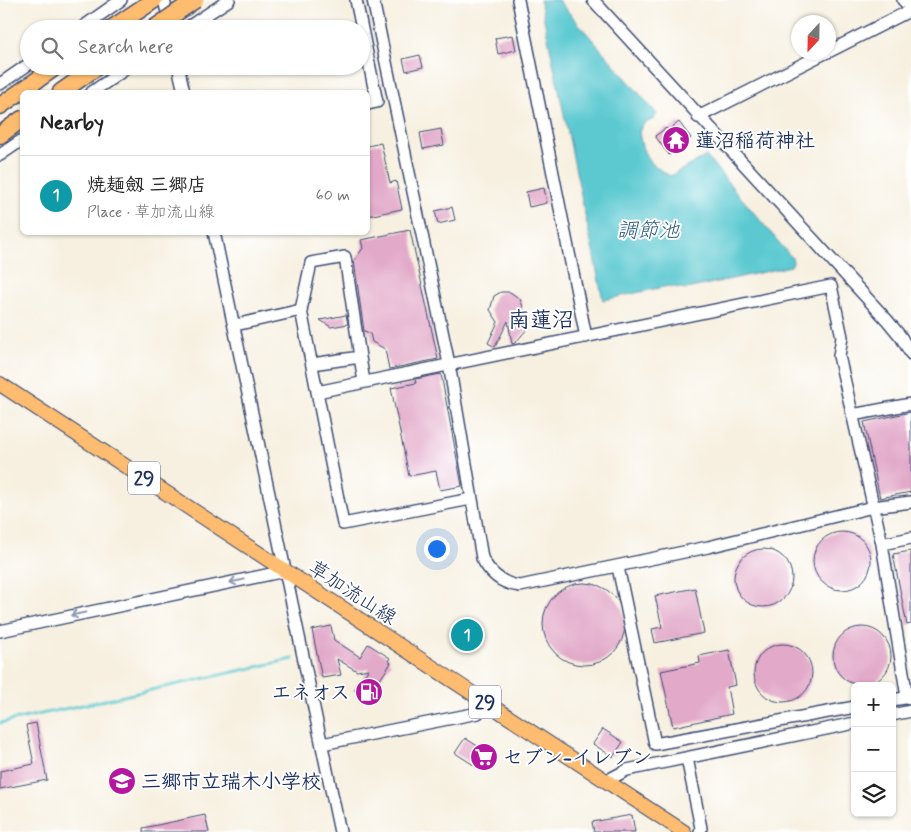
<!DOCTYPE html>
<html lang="en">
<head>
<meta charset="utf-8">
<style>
	body { margin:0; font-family:Mynerve,"Klee One",sans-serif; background:#f2f2f2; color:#222 }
	.controls { position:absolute; right:15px; bottom:15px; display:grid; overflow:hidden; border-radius:8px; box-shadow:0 1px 4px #0004 }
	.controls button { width:45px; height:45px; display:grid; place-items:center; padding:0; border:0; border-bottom:1px solid #e0e0e0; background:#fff; color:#222; font:25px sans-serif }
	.compass { position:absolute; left:791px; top:15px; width:45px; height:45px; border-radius:50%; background:#fff; box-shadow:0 1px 4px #0004; rotate:202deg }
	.you { position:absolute; left:436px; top:548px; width:18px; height:18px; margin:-12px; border:4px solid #fff; border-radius:50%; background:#1a73e8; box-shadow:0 0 0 8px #1a73e833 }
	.badge { display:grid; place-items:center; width:32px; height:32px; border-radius:50%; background:#b45309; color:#fff; font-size:16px; font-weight:700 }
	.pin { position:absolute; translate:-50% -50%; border:2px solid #fff; box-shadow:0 1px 5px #0006 }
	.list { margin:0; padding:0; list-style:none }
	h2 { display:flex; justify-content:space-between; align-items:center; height:65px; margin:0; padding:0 20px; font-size:21px }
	h2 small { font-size:16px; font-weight:400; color:#767676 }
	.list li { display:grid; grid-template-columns:32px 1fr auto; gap:15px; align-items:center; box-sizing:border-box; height:80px; padding:0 20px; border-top:1px solid #e0e0e0 }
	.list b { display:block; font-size:19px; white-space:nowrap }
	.list p { margin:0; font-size:16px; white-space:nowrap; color:#767676 }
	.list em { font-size:16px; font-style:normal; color:#767676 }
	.icon { flex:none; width:28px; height:28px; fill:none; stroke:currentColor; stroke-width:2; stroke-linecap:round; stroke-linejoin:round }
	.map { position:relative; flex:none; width:911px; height:832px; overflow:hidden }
	.search { position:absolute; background:#fff; box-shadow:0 1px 4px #0004; left:20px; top:20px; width:350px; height:55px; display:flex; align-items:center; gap:12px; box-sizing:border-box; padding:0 18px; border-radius:28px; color:#767676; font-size:19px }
	.panel { position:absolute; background:#fff; box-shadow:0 1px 4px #0004; left:20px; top:90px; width:350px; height:145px; border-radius:8px }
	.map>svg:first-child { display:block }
	.water { fill:#5cc9d1; stroke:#3c7c98 }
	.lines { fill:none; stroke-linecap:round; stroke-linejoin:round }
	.stream { stroke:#5cc9d1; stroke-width:3 }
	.building { fill:#e2a9c9 }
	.minor-casing { stroke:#3c4c72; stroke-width:14 }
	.major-casing { stroke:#3c4c72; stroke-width:16 }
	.highway-casing { stroke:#3c4c72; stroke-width:19 }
	.minor { stroke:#fff; stroke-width:11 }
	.major { stroke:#febc70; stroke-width:14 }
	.highway { stroke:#febc70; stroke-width:16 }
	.highway-bridge-casing { stroke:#3c4c72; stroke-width:19; stroke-linecap:butt }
	.highway-bridge { stroke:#febc70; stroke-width:16 }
	.oneway { stroke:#8d97ae }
	.labels { text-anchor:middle; stroke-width:4; stroke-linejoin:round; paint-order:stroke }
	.shield { fill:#fff; stroke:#5f6d8e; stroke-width:1 }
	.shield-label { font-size:19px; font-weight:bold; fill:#1b2f5e }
	.poi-label { font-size:20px; font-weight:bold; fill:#1b2f5e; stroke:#fff; text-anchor:start }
	.street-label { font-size:20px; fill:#1b2f5e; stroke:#fff }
	.water-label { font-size:21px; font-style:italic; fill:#2e5d80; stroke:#fff }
	.quarter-label { font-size:22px; font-weight:bold; fill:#1b2f5e; stroke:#fff }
</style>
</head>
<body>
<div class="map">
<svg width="911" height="832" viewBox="0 0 911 832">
	<rect width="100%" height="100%" fill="#fff"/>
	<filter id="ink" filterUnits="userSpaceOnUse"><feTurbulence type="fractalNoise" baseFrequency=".02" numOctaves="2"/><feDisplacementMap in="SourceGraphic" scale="10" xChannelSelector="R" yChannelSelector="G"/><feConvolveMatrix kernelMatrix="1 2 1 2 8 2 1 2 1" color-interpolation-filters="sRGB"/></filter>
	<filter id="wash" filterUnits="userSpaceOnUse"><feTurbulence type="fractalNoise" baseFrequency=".0096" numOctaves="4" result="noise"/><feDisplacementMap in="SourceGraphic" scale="20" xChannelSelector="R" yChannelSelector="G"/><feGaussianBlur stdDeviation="1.12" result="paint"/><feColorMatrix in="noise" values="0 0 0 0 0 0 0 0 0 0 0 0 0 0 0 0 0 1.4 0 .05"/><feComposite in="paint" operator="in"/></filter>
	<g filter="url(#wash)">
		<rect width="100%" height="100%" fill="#f7f0e0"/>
		<!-- water -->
		<path class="water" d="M540,0H558L657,114L654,119L644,123L639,131C642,155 649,164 670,176L706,156L792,258L793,262L791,266L686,289L668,286L603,300Z"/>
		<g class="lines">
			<!-- stream -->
			<path class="stream" d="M0,723L293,659"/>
		</g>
		<g id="blocks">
			<!-- building -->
			<path class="building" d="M513,35L516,50L498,54L495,38Z
				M420,55L423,67L406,71L403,59Z
				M679,122L691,138L669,155L655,136L666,128L668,130Z
				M441,129L444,145L423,149L420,133Z
				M381,143L390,183L396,181L402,209L368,216V146Z
				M544,188L547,203L529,207L526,192Z
				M452,207L455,220L438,224L435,211Z
				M410,230L438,359L389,369L385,349L372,342L370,333L364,331L354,261L363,248L361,240Z
				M501,292H510L520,299L523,307L519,317L529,327L515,343L512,344L508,321L495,347L488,343L498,322L490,310L494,296Z
				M346,315L348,324L331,327L320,320Z
				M441,374L462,486L440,490L436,471L409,476L391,388L416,383L415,379Z
				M911,412V492L880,498L864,422Z
				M813 561a29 29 0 1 1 58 0a29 29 0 1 1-58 0Z
				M734 578a29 29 0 1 1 58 0a29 29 0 1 1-58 0Z
				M911,551V624L907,625L893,554Z
				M543 624a41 41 0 1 1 82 0a41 41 0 1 1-82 0Z
				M695,588L704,633L655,643L652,629L662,627L655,596Z
				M331,626L334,640L360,657L368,644L390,658L388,661L391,663L367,699L354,690L369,669L357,671L337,659L341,675L322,678L312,630Z
				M476,626L479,640L457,645L454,631Z
				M833 656a29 29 0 1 1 58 0a29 29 0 1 1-58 0Z
				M754 673a29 29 0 1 1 58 0a29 29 0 1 1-58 0Z
				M729,650L736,685L727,687L732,714L673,727L661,671L700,663L699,656Z
				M36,723L47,780L0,789V771L34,764L26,725Z
				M603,729L623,742L613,757L593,744Z
				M465,738L493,756L483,771L455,753Z
				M205,815L209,832H143V828Z
				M632,815L635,832H594L592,822Z"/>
		</g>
	</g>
	<g filter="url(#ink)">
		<use href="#blocks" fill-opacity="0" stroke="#3c4c72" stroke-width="1"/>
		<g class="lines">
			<!-- minor casing -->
			<g class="minor-casing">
				<path id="minor" d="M164,0L171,29
					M356,0L377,102L368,104
					M373,0L449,364L482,558C490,574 502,584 520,586L708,547L873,507L911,502
					M518,0L586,337
					M593,0L887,320L901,337L911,354
					M903,0L911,8
					M80,29L121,0
					M185,29L229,0
					M828,52L911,10
					M178,66L184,92
					M0,84L29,64
					M92,92L130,66
					M698,117L827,52
					M0,155L22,140
					M214,232L340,832
					M235,325L301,310
					M360,357L364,382
					M312,364L360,357L345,257L311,263L301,310L343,524L471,499
					M317,392L831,286L842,337L839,356L882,544L907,697
					M852,415L911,404
					M882,544L911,538
					M618,567L655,744L855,707
					M0,631L285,571
					M892,700L911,697
					M892,715L911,711
					M322,744L478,713L485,702
					M687,758L701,828L700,832
					M606,781L627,770L855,723"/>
			</g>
			<!-- major casing -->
			<g class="major-casing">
				<path id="major" d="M0,384L684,832"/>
			</g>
			<!-- highway casing -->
			<g class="highway-casing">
				<path id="highway" d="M111,29L154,0
					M61,92L98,66
					M0,106L57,66
					M0,135L22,119"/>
			</g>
			<!-- minor -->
			<use href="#minor" class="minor"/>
			<!-- major -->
			<use href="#major" class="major"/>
			<!-- highway -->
			<use href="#highway" class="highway"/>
			<!-- highway-bridge casing -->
			<g class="highway-bridge-casing">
				<path id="highway-bridge" d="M153,29L195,0"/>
			</g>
			<!-- highway-bridge -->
			<use href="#highway-bridge" class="highway-bridge"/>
		</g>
		<!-- one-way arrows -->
		<defs><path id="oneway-shaft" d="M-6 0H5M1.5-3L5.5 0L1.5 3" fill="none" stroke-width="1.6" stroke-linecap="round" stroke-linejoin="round" transform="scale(1.25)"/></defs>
		<g class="oneway">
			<use href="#oneway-shaft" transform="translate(237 581) rotate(168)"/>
			<use href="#oneway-shaft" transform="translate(78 614) rotate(168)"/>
		</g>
	</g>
	<!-- icons -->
	<defs>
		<g id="temple-disc" transform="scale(1.4375)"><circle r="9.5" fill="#b5179e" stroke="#fff"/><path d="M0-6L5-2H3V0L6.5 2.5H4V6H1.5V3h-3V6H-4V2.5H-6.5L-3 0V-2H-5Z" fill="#fff"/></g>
		<g id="fuel-disc" transform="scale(1.4375)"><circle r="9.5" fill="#b5179e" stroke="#fff"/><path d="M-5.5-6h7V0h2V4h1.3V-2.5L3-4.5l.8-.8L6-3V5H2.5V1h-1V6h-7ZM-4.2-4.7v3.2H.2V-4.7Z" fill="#fff"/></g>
		<g id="supermarket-disc" transform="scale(1.4375)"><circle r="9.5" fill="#b5179e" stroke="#fff"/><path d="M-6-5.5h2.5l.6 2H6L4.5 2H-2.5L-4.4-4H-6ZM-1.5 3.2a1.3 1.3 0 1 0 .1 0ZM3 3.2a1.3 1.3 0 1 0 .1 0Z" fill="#fff"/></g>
		<g id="school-disc" transform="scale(1.4375)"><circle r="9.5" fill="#b5179e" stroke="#fff"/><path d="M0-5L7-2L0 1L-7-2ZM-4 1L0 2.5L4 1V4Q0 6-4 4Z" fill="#fff"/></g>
	</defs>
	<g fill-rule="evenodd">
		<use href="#temple-disc" x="676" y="140"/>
		<use href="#fuel-disc" x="369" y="692"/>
		<use href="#supermarket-disc" x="484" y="757"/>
		<use href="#school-disc" x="122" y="781"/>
	</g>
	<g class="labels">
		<!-- shield labels -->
		<g class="shield">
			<rect x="128" y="461.5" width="32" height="33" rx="4"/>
			<rect x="469" y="685.5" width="32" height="33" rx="4"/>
		</g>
		<g class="shield-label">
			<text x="144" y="485">29</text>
			<text x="485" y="709">29</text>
		</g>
		<!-- poi labels -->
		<g class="poi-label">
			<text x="695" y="147">蓮沼稲荷神社</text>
			<text x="350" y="699" text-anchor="end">エネオス</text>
			<text x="503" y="764">セブン-イレブン</text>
			<text x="141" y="788">三郷市立瑞木小学校</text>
		</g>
		<!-- street labels -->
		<g class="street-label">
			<text transform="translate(353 592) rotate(33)" y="7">草加流山線</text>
		</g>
		<!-- water labels -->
		<g class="water-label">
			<text x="648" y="237">調節池</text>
		</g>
		<!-- quarter labels -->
		<g class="quarter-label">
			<text x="541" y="327">南蓮沼</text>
		</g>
	</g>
</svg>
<div class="controls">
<button>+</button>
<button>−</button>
<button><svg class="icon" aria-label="layers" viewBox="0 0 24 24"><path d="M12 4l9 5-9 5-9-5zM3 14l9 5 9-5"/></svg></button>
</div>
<svg class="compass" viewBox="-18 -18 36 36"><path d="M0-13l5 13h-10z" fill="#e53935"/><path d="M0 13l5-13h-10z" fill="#767676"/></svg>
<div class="you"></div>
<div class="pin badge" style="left:467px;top:635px;background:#0f9aa8">1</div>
<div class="search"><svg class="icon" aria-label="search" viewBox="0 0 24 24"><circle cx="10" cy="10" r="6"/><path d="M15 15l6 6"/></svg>Search here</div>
<section class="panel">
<h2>Nearby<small></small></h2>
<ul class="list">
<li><span class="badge" style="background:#0f9aa8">1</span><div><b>焼麺劔 三郷店</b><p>Place · 草加流山線</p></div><em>60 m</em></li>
</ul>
</section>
</div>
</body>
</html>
